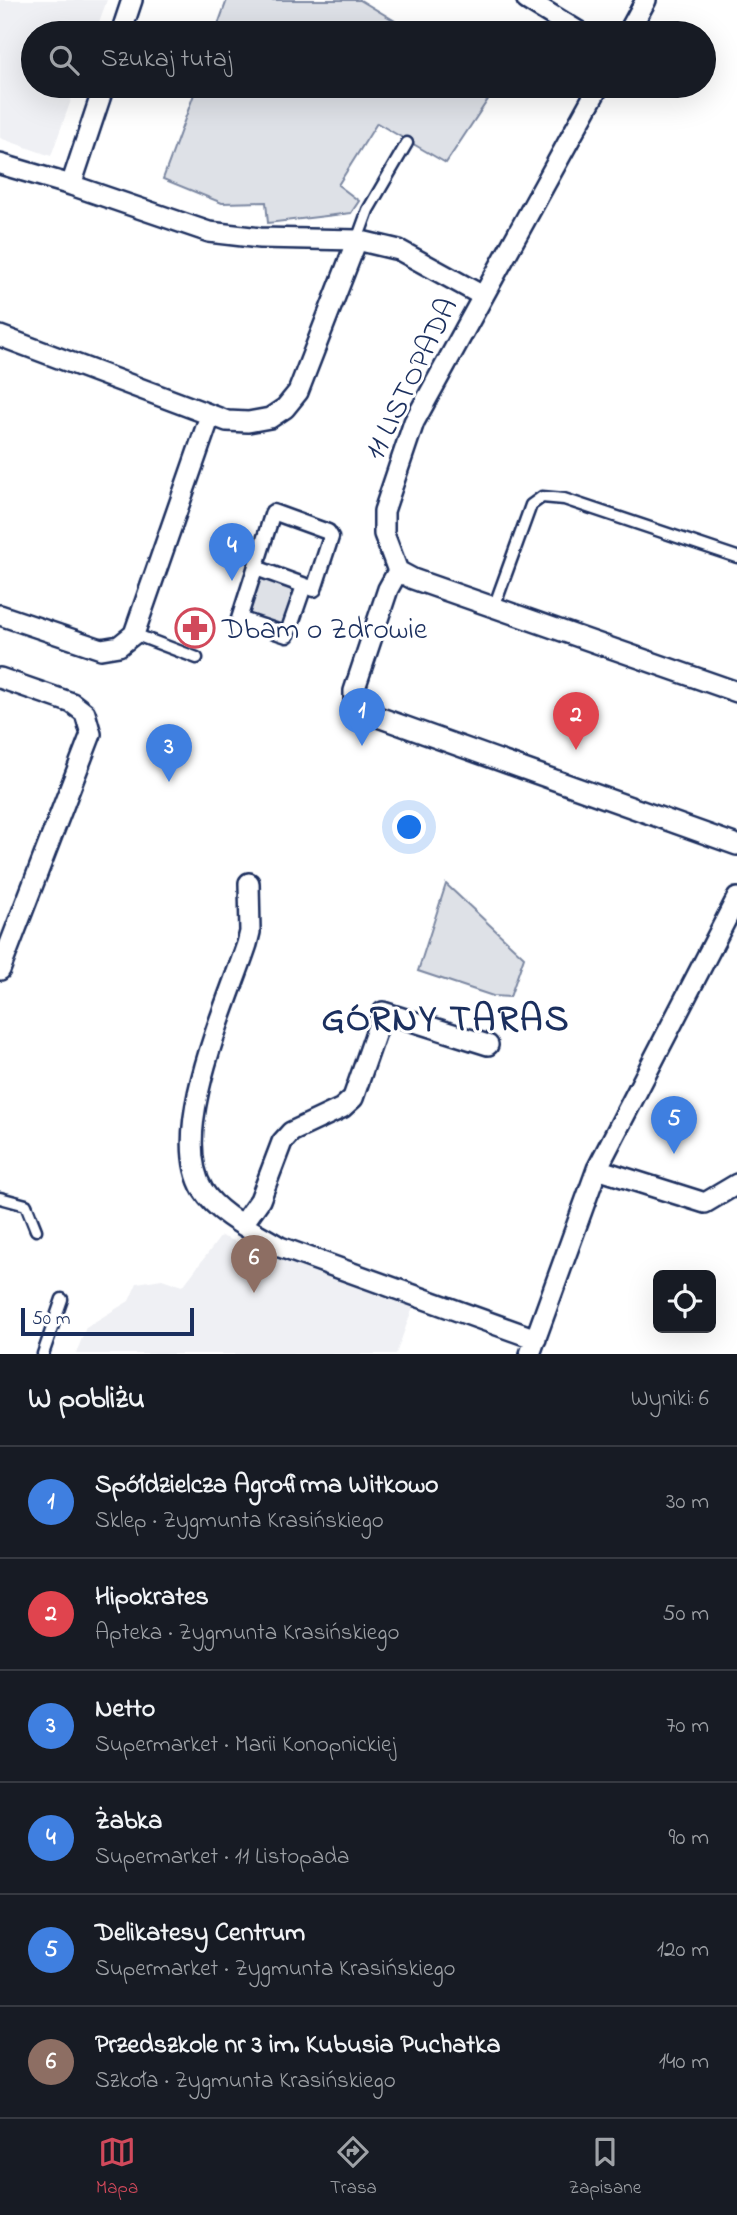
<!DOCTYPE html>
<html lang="pl">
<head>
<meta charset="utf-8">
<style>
	body { margin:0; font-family:"Indie Flower",sans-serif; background:#242831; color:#f1f3f6 }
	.controls { position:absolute; right:21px; bottom:21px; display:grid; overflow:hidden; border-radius:10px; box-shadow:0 7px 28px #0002 }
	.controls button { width:63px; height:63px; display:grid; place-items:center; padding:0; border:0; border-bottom:2px solid #363941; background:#171b24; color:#f1f3f6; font:35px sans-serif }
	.scale { position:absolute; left:21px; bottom:18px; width:173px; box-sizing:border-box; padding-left:7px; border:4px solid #1b2f5e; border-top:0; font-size:19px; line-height:24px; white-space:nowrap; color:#1b2f5e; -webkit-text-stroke:5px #fff; paint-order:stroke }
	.you { position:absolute; left:410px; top:828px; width:24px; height:24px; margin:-18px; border:5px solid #fff; border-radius:50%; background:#1a73e8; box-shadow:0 0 0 10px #1a73e833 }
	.badge { display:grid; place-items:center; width:46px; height:46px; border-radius:50%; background:#d1495b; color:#fff; font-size:23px; font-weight:700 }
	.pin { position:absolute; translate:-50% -58px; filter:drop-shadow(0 2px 4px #0008) }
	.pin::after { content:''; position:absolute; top:37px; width:24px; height:21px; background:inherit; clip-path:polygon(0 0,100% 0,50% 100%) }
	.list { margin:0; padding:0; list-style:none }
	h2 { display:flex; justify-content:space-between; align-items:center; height:91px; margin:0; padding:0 28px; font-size:30px }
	h2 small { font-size:23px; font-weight:400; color:#9ea1a6 }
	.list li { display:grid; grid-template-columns:46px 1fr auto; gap:21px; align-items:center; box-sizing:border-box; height:112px; padding:0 28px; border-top:2px solid #363941 }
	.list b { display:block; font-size:26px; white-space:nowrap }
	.list p { margin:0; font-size:23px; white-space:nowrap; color:#9ea1a6 }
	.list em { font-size:23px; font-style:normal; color:#9ea1a6 }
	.icon { flex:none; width:38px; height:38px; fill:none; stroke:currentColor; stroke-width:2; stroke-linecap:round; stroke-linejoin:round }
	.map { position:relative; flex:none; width:737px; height:1354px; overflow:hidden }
	.search { position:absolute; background:#171b24; box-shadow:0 7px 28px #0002; left:21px; right:21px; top:21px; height:77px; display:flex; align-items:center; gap:18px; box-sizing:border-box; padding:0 24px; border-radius:38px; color:#9ea1a6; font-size:26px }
	.sheet { height:763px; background:#171b24 }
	nav { display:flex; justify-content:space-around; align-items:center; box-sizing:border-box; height:98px; border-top:2px solid #363941; background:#171b24; font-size:19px; color:#9ea1a6 }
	nav a { display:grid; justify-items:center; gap:4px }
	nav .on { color:#d1495b }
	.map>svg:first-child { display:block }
	.built { fill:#eff0f4 }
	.green { fill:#dee1e7; stroke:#7c88a2; stroke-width:2 }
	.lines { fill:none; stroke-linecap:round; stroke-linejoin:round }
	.service-casing { stroke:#1b2f5e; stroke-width:15 }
	.pedestrian-casing { stroke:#1b2f5e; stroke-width:19 }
	.minor-casing { stroke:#1b2f5e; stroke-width:24 }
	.service { stroke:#fff; stroke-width:10 }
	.pedestrian { stroke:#fff; stroke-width:14 }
	.minor { stroke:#fff; stroke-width:19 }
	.labels { text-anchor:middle; stroke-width:6; stroke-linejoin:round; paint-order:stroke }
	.street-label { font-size:30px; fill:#1b2f5e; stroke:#fff }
	.poi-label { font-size:30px; fill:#1b2f5e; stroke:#fff; text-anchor:start }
	.district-label { font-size:37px; font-weight:bold; letter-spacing:2px; fill:#1b2f5e; stroke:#fff }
</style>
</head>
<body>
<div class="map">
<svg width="737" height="1354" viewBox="0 0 737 1354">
	<rect width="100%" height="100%" fill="#fff"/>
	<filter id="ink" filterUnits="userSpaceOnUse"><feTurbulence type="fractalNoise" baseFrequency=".0143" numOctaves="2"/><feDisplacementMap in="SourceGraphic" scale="14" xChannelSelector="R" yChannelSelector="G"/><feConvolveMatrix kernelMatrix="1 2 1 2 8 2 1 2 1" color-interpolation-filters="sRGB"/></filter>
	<g filter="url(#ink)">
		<!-- built -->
		<path class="built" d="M0,0H107L95,33H33V86H76L51,156L0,138Z
			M221,1236L413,1307L396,1354H76L86,1327L129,1301L137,1283L162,1279L183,1286Z"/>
		<!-- green -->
		<path class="green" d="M227,0H360L415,33H215Z
			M197,86H497L446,163L377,123L338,185L359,201L351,213L268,223L266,202L222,203L163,179Z
			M259,574L299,588L285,630L244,617Z
			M446,884L524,957L510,997L493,996L418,971Z"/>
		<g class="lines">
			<!-- service casing -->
			<g class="service-casing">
				<path id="service" d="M357,240L368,210L407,143
					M494,607L531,505L542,497L564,499L737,557
					M134,634L197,658
					M0,1198L26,1205L36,1230
					M43,1354L62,1299"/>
			</g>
			<!-- pedestrian casing -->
			<g class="pedestrian-casing">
				<path id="pedestrian" d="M256,568L314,589L331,537L328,532L273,512L239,619L287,635L304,586"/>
			</g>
			<!-- minor casing -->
			<g class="minor-casing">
				<path id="minor" d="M527,0L581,33
					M121,33L132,0
					M628,33L646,0
					M104,86L71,185L209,232L260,238L357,240
					M599,86L414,422L384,511V534L398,571L413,579L737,692
					M0,164L71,185
					M0,336L227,421L248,422L270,418L285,408L298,392L357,240L399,250L483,296
					M398,571L388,589L354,691V703L364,712L737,845
					M0,615L101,649L119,646L134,634L210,416
					M0,678L72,703L85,713L91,734L0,970
					M249,883L250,932L247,944C227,1005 168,1132 203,1190C218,1215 256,1232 280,1247L536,1339
					M597,1169L705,1203L737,1184
					M243,1224L260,1200L282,1142L291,1132L342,1108L353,1098L383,1012L488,1045
					M530,1354L597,1169L737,898"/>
			</g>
			<!-- service -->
			<use href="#service" class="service"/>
			<!-- pedestrian -->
			<use href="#pedestrian" class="pedestrian"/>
			<!-- minor -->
			<use href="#minor" class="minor"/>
		</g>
	</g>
	<!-- icons -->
	<defs>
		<g id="pharmacy-ring" transform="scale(2.0125)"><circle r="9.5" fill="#fff" stroke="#d1495b" stroke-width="1.5"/><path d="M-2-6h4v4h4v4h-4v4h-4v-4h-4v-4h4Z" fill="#d1495b"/></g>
	</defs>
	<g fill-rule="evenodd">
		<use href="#pharmacy-ring" x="195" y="628"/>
	</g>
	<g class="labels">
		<!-- street labels -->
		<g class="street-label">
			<text transform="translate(410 378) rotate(-64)" y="10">11 LISTOPADA</text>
		</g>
		<!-- poi labels -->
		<g class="poi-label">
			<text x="222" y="638">Dbam o Zdrowie</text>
		</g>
		<!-- district labels -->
		<g class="district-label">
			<text x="446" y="1030">GÓRNY TARAS</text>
		</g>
	</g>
</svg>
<div class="controls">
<button><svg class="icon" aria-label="locate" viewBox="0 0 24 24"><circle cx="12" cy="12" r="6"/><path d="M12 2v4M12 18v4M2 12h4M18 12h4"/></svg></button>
</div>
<div class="scale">50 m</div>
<div class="you"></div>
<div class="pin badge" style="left:362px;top:746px;background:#3f7fe0">1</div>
<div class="pin badge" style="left:576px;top:750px;background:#e0444e">2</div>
<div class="pin badge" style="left:169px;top:782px;background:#3f7fe0">3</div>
<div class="pin badge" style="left:232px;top:581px;background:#3f7fe0">4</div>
<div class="pin badge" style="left:674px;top:1154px;background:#3f7fe0">5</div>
<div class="pin badge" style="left:254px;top:1293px;background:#8d6e63">6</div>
<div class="search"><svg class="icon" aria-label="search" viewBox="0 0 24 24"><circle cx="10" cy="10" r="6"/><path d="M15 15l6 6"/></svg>Szukaj tutaj</div>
</div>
<section class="sheet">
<h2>W pobliżu<small>Wyniki: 6</small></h2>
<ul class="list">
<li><span class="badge" style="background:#3f7fe0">1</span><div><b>Spółdzielcza Agrofirma Witkowo</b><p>Sklep · Zygmunta Krasińskiego</p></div><em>30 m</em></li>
<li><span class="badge" style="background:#e0444e">2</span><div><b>Hipokrates</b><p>Apteka · Zygmunta Krasińskiego</p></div><em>50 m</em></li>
<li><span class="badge" style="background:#3f7fe0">3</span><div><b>Netto</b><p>Supermarket · Marii Konopnickiej</p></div><em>70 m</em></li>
<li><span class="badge" style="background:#3f7fe0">4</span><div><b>Żabka</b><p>Supermarket · 11 Listopada</p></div><em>90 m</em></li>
<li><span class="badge" style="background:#3f7fe0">5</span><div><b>Delikatesy Centrum</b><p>Supermarket · Zygmunta Krasińskiego</p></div><em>120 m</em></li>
<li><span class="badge" style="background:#8d6e63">6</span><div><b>Przedszkole nr 3 im. Kubusia Puchatka</b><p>Szkoła · Zygmunta Krasińskiego</p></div><em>140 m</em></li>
</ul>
</section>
<nav>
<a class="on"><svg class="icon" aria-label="map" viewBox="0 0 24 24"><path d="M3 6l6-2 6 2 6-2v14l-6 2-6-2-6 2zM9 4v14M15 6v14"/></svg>Mapa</a>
<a><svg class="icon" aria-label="directions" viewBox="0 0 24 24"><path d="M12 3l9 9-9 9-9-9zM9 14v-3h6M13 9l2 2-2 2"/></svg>Trasa</a>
<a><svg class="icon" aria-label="saved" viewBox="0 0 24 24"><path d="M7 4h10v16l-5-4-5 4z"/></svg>Zapisane</a>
</nav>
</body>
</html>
